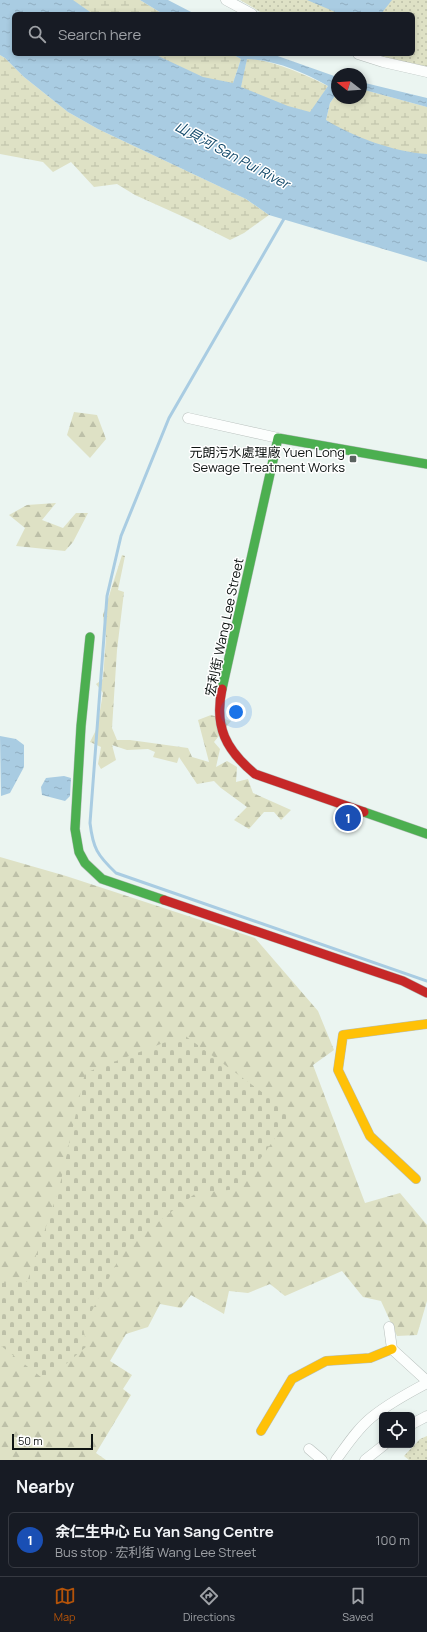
<!DOCTYPE html>
<html lang="en">
<head>
<meta charset="utf-8">
<style>
	body { margin:0; font-family:Manrope,"Noto Sans TC",sans-serif; background:#242831; color:#f1f3f6 }
	.controls { position:absolute; right:12px; bottom:12px; display:grid; overflow:hidden; border-radius:6px; box-shadow:0 2px 6px #0003 }
	.controls button { width:36px; height:36px; display:grid; place-items:center; padding:0; border:0; border-bottom:1px solid #363941; background:#171b24; color:#f1f3f6; font:20px sans-serif }
	.compass { position:absolute; left:331px; top:68px; width:36px; height:36px; border-radius:50%; background:#171b24; box-shadow:0 2px 6px #0003; rotate:287deg }
	.scale { position:absolute; left:12px; bottom:10px; width:81px; box-sizing:border-box; padding-left:4px; border:2px solid #0e1412; border-top:0; font-size:11px; line-height:14px; white-space:nowrap; color:#0e1412; -webkit-text-stroke:3px #fff; paint-order:stroke }
	.you { position:absolute; left:236px; top:712px; width:14px; height:14px; margin:-10px; border:3px solid #fff; border-radius:50%; background:#1a73e8; box-shadow:0 0 0 6px #1a73e833 }
	.badge { display:grid; place-items:center; width:26px; height:26px; border-radius:50%; background:#b45309; color:#fff; font-size:13px; font-weight:700 }
	.pin { position:absolute; translate:-50% -50%; border:2px solid #fff; box-shadow:0 1px 4px #0006 }
	.list { margin:0; padding:0; list-style:none }
	h2 { display:flex; justify-content:space-between; align-items:center; height:52px; margin:0; padding:0 16px; font-size:17px }
	h2 small { font-size:13px; font-weight:400; color:#9ea1a6 }
	.list li { display:grid; grid-template-columns:26px 1fr auto; gap:12px; align-items:center; box-sizing:border-box; height:56px; margin:0 8px 8px; padding:0 8px; border:1px solid #363941; border-radius:6px }
	.list b { display:block; font-size:15px; white-space:nowrap }
	.list p { margin:0; font-size:13px; white-space:nowrap; color:#9ea1a6 }
	.list em { font-size:13px; font-style:normal; color:#9ea1a6 }
	.icon { flex:none; width:22px; height:22px; fill:none; stroke:currentColor; stroke-width:2; stroke-linecap:round; stroke-linejoin:round }
	.map { position:relative; flex:none; width:427px; height:1460px; overflow:hidden }
	.search { position:absolute; background:#171b24; box-shadow:0 2px 6px #0003; left:12px; right:12px; top:12px; height:44px; display:flex; align-items:center; gap:10px; box-sizing:border-box; padding:0 14px; border-radius:6px; color:#9ea1a6; font-size:15px }
	.sheet { height:116px; background:#171b24 }
	nav { display:flex; justify-content:space-around; align-items:center; box-sizing:border-box; height:56px; border-top:1px solid #363941; background:#171b24; font-size:11px; color:#9ea1a6 }
	nav a { display:grid; justify-items:center; gap:2px }
	nav .on { color:#b45309 }
	.map>svg:first-child { display:block }
	.green { fill:url(#green-dots) }
	.forest { fill:url(#forest-firs) }
	.wetland { fill:url(#wetland-marsh) }
	.cemetery { fill:url(#cemetery-stones) }
	.water { fill:url(#water-ripples); fill-rule:evenodd }
	.lines { fill:none; stroke-linecap:round; stroke-linejoin:round }
	.stream { stroke:#a9cce2; stroke-width:3 }
	.street-casing { stroke:#b6bebb; stroke-width:11 }
	.fast-casing { stroke:#b6bebb; stroke-width:10 }
	.slow-casing { stroke:#b6bebb; stroke-width:10 }
	.jam-casing { stroke:#b6bebb; stroke-width:10 }
	.street { stroke:#fcfefd; stroke-width:10 }
	.fast { stroke:#4caf50; stroke-width:9 }
	.slow { stroke:#ffc107; stroke-width:9 }
	.jam { stroke:#c62828; stroke-width:9 }
	.poi-dot { fill:#5b6360; stroke:#fff; stroke-width:1.5 }
	.labels { text-anchor:middle; stroke-width:3; stroke-linejoin:round; paint-order:stroke }
	.poi-label { font-size:13px; fill:#0e1412; stroke:#fff; text-anchor:end }
	.street-label { font-size:13px; fill:#0e1412; stroke:#fff }
	.water-label { font-size:14px; font-style:italic; fill:#12496a; stroke:#fff }
</style>
</head>
<body>
<div class="map">
<svg width="427" height="1460" viewBox="0 0 427 1460">
	<defs>
		<pattern id="green-dots" width="8" height="8" patternUnits="userSpaceOnUse"><rect width="8" height="8" fill="#dee1c5"/><path d="M2 2h.1M6 6h.1" fill="none" stroke="#bdc0a8" stroke-width="1.8" stroke-linecap="round"/></pattern>
		<pattern id="forest-firs" width="22" height="20" patternUnits="userSpaceOnUse"><rect width="22" height="20" fill="#dee1c5"/><path d="M5 1l3.5 6h-7zM16 11l3.5 6h-7z" fill="#bdc0a8"/></pattern>
		<pattern id="wetland-marsh" width="20" height="14" patternUnits="userSpaceOnUse"><rect width="20" height="14" fill="#dee1c5"/><path d="M1 5h8M5 5V1M11 12h8M15 12V8" fill="none" stroke="#bdc0a8"/></pattern>
		<pattern id="cemetery-stones" width="16" height="16" patternUnits="userSpaceOnUse"><rect width="16" height="16" fill="#dee1c5"/><path d="M2 7V4a2 2 0 0 1 4 0v3zM10 15v-3a2 2 0 0 1 4 0v3z" fill="#bdc0a8"/></pattern>
		<pattern id="water-ripples" width="26" height="14" patternUnits="userSpaceOnUse"><rect width="26" height="14" fill="#a9cce2"/><path d="M2 4q2-2 4 0t4 0M15 11q2-2 4 0t4 0" fill="none" stroke="#90aec1"/></pattern>
	</defs>
	<rect width="100%" height="100%" fill="#ebf5f1"/>
	<!-- green -->
	<path class="green" d="M240,0H427V70L369,54H413V14H264Z
		M427,1436V1460H409L404,1456L420,1439Z"/>
	<!-- forest -->
	<path class="forest" d="M74,412L97,415L106,439L90,458L67,435Z
		M56,503L42,520L63,528L76,513H88L73,542L65,551L16,546L25,528L9,515L27,505Z
		M122,555L125,556L118,590L124,592L117,650L112,728L117,740H130L188,748L192,757L209,762L198,720L211,715L231,721L214,742L220,749L216,767L227,761L237,767L236,782L248,779L253,793L291,810L281,820L274,812H264L249,829L234,820L247,807L221,788L214,781L197,784L179,757L177,763L153,757L155,752L148,749L127,750L112,745L116,760L101,769L98,764L101,747L90,742L97,728L103,693L96,684L103,679L106,637L103,615Z
		M0,857L66,876L255,938L318,1011L334,1050L313,1065L365,1203L400,1193L427,1225V1301L417,1335L397,1336L381,1301L363,1297L342,1271L285,1296L270,1284L248,1293L229,1291L224,1314L191,1295L181,1308L160,1304L148,1327L126,1334L110,1361L132,1375L123,1389L131,1395L96,1453L106,1460H0Z"/>
	<!-- wetland -->
	<path class="wetland" d="M50,0H140L163,14H66Z
		M123,54H232L241,59L233,83L241,86L247,58C277,62 301,73 328,86L321,98L326,120L330,103L337,93V98H361V89L427,107V199Z
		M0,55L5,58L24,77L68,112L98,129L246,199L269,215L244,233L230,240L186,218L135,195L117,184L94,187L71,162L53,172L43,162L0,154Z"/>
	<!-- cemetery -->
	<path class="cemetery" d="M184,1035L292,1114L239,1189L196,1193L125,1247L83,1328L87,1346L46,1381L0,1345V1283L27,1282L59,1189L85,1073Z"/>
	<!-- water -->
	<path class="water" d="M0,0H73L93,14H14V54H154L203,77L233,83L241,59L232,54H272L337,77V93L330,103L326,120C354,137 394,152 427,154V262L269,215L246,199L98,129L68,112L24,77L5,58L0,55ZM247,59C275,60 304,72 328,86L310,112L288,106L241,87Z
		M140,0H168L195,14H163Z
		M307,0H392L381,14H340Z
		M361,82L427,98V107L361,89Z
		M0,736L16,739L24,745V767L10,793L1,796Z
		M64,776L71,778L70,796L65,801L42,795L41,787L46,778Z"/>
	<g class="lines">
		<!-- stream -->
		<path class="stream" d="M285,217L169,418L121,536L107,596L90,823C93,848 97,855 116,873L427,981"/>
		<!-- street casing -->
		<g class="street-casing">
			<path id="street" d="M226,0L252,14
				M358,54L383,62L427,72
				M188,418L278,438
				M389,1327L392,1349L427,1381
				M412,1424L427,1416
				M309,1449L322,1460
				M336,1460C347,1445 358,1428 372,1417C388,1404 408,1393 427,1383
				M365,1460L384,1445"/>
		</g>
		<!-- fast casing -->
		<g class="fast-casing">
			<path id="fast" d="M90,637L81,726L75,829L79,852L85,863L102,879L164,900
				M222,689L278,438L427,464
				M364,812L427,834"/>
		</g>
		<!-- slow casing -->
		<g class="slow-casing">
			<path id="slow" d="M416,1179L370,1136L338,1070L343,1035L427,1024
				M261,1431L292,1379L326,1361L370,1358L392,1349"/>
		</g>
		<!-- jam casing -->
		<g class="jam-casing">
			<path id="jam" d="M222,689C214,727 226,750 255,774L364,812
				M164,900L403,981L427,993"/>
		</g>
		<!-- street -->
		<use href="#street" class="street"/>
		<!-- fast -->
		<use href="#fast" class="fast"/>
		<!-- slow -->
		<use href="#slow" class="slow"/>
		<!-- jam -->
		<use href="#jam" class="jam"/>
	</g>
	<!-- markers -->
	<rect class="poi-dot" x="349" y="455" width="8" height="8" rx="2"/>
	<g class="labels">
		<!-- poi labels -->
		<g class="poi-label">
			<text x="345" y="457">元朗污水處理廠 Yuen Long<tspan x="345" dy="15">Sewage Treatment Works</tspan></text>
		</g>
		<!-- street labels -->
		<g class="street-label">
			<text transform="translate(224 627) rotate(-78)" y="5">宏利街 Wang Lee Street</text>
		</g>
		<!-- water labels -->
		<g class="water-label">
			<text transform="translate(232 155) rotate(28)" y="5">山貝河 San Pui River</text>
		</g>
	</g>
</svg>
<div class="controls">
<button><svg class="icon" aria-label="locate" viewBox="0 0 24 24"><circle cx="12" cy="12" r="6"/><path d="M12 2v4M12 18v4M2 12h4M18 12h4"/></svg></button>
</div>
<svg class="compass" viewBox="-18 -18 36 36"><path d="M0-13l5 13h-10z" fill="#e53935"/><path d="M0 13l5-13h-10z" fill="#9ea1a6"/></svg>
<div class="scale">50 m</div>
<div class="you"></div>
<div class="pin badge" style="left:348px;top:818px;background:#1a4fb4">1</div>
<div class="search"><svg class="icon" aria-label="search" viewBox="0 0 24 24"><circle cx="10" cy="10" r="6"/><path d="M15 15l6 6"/></svg>Search here</div>
</div>
<section class="sheet">
<h2>Nearby<small></small></h2>
<ul class="list">
<li><span class="badge" style="background:#1a4fb4">1</span><div><b>余仁生中心 Eu Yan Sang Centre</b><p>Bus stop · 宏利街 Wang Lee Street</p></div><em>100 m</em></li>
</ul>
</section>
<nav>
<a class="on"><svg class="icon" aria-label="map" viewBox="0 0 24 24"><path d="M3 6l6-2 6 2 6-2v14l-6 2-6-2-6 2zM9 4v14M15 6v14"/></svg>Map</a>
<a><svg class="icon" aria-label="directions" viewBox="0 0 24 24"><path d="M12 3l9 9-9 9-9-9zM9 14v-3h6M13 9l2 2-2 2"/></svg>Directions</a>
<a><svg class="icon" aria-label="saved" viewBox="0 0 24 24"><path d="M7 4h10v16l-5-4-5 4z"/></svg>Saved</a>
</nav>
</body>
</html>
